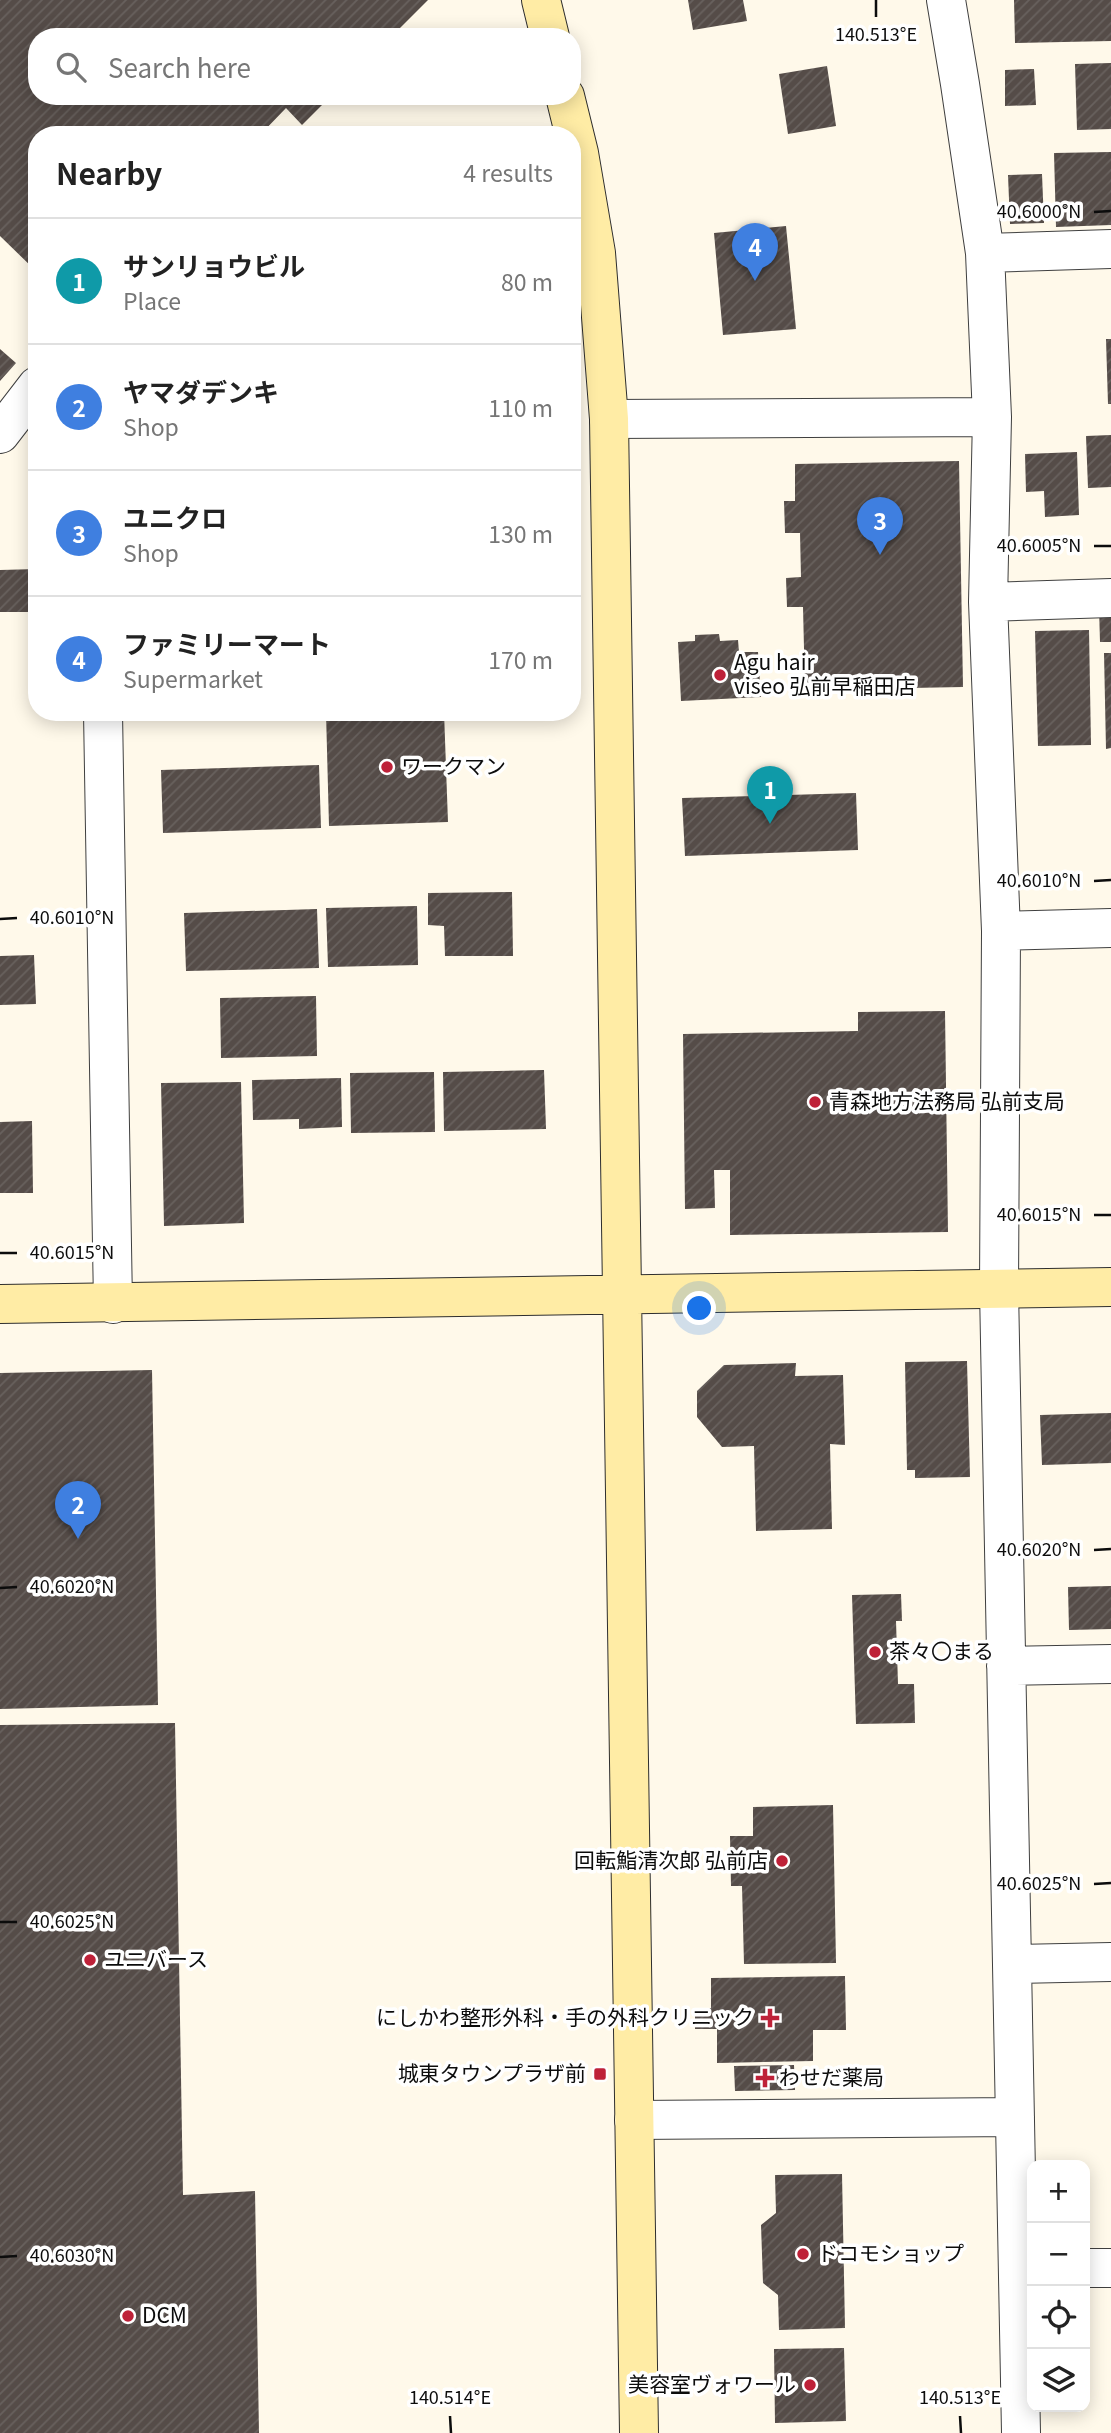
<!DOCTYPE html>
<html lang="en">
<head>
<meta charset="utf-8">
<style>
	body { margin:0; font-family:Georgia,"Noto Sans JP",serif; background:#f6f6f6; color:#222 }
	.controls { position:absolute; right:21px; bottom:21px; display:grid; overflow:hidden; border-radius:14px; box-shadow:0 4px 18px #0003 }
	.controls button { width:63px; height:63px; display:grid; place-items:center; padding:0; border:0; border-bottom:2px solid #e0e0e0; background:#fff; color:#222; font:35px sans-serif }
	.you { position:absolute; left:700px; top:1309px; width:24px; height:24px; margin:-18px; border:5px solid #fff; border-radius:50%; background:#1a73e8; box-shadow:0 0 0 10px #1a73e833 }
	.badge { display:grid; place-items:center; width:46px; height:46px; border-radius:50%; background:#be2138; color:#fff; font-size:23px; font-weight:700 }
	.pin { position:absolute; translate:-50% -58px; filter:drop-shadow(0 2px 4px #0008) }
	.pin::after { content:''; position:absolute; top:37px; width:24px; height:21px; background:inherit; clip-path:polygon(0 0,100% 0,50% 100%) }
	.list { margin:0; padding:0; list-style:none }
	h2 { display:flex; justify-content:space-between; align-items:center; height:91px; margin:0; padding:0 28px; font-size:30px }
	h2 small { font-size:23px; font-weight:400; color:#767676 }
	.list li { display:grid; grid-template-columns:46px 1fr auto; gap:21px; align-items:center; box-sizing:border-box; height:126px; padding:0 28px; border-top:2px solid #e0e0e0 }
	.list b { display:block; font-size:26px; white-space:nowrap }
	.list p { margin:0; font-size:23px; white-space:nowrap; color:#767676 }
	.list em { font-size:23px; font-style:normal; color:#767676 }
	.icon { flex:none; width:38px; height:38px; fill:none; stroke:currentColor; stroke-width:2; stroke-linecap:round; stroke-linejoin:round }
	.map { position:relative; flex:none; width:1111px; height:2433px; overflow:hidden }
	.search { position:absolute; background:#fff; box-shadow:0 4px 18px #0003; left:28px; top:28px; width:553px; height:77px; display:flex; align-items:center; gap:18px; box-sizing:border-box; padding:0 24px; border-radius:28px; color:#767676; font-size:26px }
	.panel { position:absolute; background:#fff; box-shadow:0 4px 18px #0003; left:28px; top:126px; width:553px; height:595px; border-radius:28px }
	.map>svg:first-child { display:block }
	.building { fill:url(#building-hatch) }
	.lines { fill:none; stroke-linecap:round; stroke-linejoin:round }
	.street-casing { stroke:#3f3f3f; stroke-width:40 }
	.secondary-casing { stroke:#2e2e2e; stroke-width:40 }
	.street { stroke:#fff; stroke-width:38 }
	.secondary { stroke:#ffeca5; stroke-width:38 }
	.ticks { fill:none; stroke:#0c0c0c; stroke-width:2.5 }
	.poi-dot { fill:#be2138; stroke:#fff; stroke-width:2.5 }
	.labels { text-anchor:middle; stroke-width:7; stroke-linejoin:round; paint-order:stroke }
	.poi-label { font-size:21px; fill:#0c0c0c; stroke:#fff; text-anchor:start }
	.ticks-label { font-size:18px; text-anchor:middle; fill:#0c0c0c; stroke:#fff; stroke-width:7; stroke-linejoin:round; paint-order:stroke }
</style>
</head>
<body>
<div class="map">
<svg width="1111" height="2433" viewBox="0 0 1111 2433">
	<defs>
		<pattern id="building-hatch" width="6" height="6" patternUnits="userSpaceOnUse" patternTransform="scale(1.75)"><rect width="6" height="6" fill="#554c48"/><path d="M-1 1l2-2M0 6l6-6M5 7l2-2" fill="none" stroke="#68615e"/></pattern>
	</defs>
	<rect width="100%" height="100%" fill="#fff9ea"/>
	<!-- building -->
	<path class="building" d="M0,0H428L391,37H37V96H331L302,125L286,108L260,135H37V272L0,236Z
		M688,0H743L747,21L693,30Z
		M1014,0H1111V41L1015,43Z
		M1111,63V129L1077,130L1075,64Z
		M827,66L836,126L788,134L779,74Z
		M1034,69L1036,105L1005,106V70Z
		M1111,152V225L1056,227L1054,153Z
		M1042,174L1044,223L1010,224L1008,175Z
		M786,226L796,329L723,335L714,233Z
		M1106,339H1111V404H1108Z
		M0,349L16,363L0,381Z
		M1111,435V487L1088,488L1086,436Z
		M1077,452L1079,515L1045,517L1044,491L1026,492L1025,454Z
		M959,461L963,687L805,690L803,607H787L786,578L801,577L800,533H785L784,501H795V464Z
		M37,569V612H0V570Z
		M1099,608H1111V642H1100Z
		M1089,630L1091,745L1038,746L1035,631Z
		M719,634L720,641L738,640L739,652H758L761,697L681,701L678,642L695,641V635Z
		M1104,653H1111V748L1106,749Z
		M326,712H444L448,822L329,826Z
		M319,765L321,828L163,833L161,770Z
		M856,793L858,850L685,856L682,798Z
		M512,892L513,956H445L444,926L428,925V893Z
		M417,906L418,965L328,967L326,908Z
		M317,909L319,968L186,971L184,913Z
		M34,955L36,1004L0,1005V956Z
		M316,996L317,1056L221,1058L220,998Z
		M945,1011L948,1232L730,1235V1170H714L715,1208L685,1209L683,1034L858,1031V1012Z
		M544,1070L546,1129L444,1131L443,1072Z
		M434,1072L435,1132L351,1133L350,1073Z
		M341,1078L342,1127L299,1129V1119L253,1120L252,1080Z
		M241,1082L244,1223L164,1226L161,1083Z
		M32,1121L33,1193H0V1122Z
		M967,1361L970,1477L915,1478V1470H907L905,1362Z
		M796,1363L795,1376L843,1375L845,1445L830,1444L832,1529L756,1531L754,1446L722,1447L697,1417V1391L724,1365Z
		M152,1370L158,1705L0,1709V1373Z
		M1111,1413V1463L1042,1465L1040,1415Z
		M1111,1586V1629L1069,1630L1068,1587Z
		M901,1594L902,1621H896L898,1684H914L915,1723L856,1724L852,1595Z
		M175,1723L183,2195L255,2191L259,2433H0V1725Z
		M833,1805L836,1963L744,1964L742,1886H731L730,1836H753V1807Z
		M845,1976L846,2030H813V2061L717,2063V2029H695V2008H711V1978Z
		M794,2065L795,2090L735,2091L734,2066Z
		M842,2174L845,2328L779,2330L778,2295L763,2283L761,2225L776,2213L775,2175Z
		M844,2348L846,2421L775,2423L774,2349Z"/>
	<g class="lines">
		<!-- street casing -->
		<g class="street-casing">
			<path id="street" d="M946,0L960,84L985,253L992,417L988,602L1001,931L999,1289L1021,2433
				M985,253L1111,249
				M609,419L992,417
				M0,434L37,386
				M988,602L1111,598
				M103,712L113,1304
				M1001,931L1111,928
				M1006,1666L1111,1664
				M1012,1964L1111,1962
				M634,2120L1015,2117
				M1085,2268H1111"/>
		</g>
		<!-- secondary casing -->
		<g class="secondary-casing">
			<path id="secondary" d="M541,0L550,37
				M565,96L579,153L596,253L609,419L639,2433
				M0,1304L1111,1287"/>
		</g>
		<!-- street -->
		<use href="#street" class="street"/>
		<!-- secondary -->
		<use href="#secondary" class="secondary"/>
	</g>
	<!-- ticks -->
	<path class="ticks" d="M876,0V17M1094,212L1111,211M1094,546H1111M1094,881L1111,880M0,919L17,918M1094,1215H1111M0,1253H17M1094,1550L1111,1549M0,1588L17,1587M1094,1884L1111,1883M0,1922H17M0,2257L17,2256M450,2416L451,2433M960,2416L961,2433"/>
	<!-- markers -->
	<g class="poi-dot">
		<circle cx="720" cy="675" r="7"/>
		<circle cx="387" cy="767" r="7"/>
		<circle cx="815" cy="1102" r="7"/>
		<circle cx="875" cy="1652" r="7"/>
		<circle cx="782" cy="1861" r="7"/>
		<circle cx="90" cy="1960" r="7"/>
		<path d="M766.5 2007.5h7v7h7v7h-7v7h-7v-7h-7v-7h7z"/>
		<rect x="593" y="2067" width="14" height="14" rx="3.5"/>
		<path d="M761.5 2067.5h7v7h7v7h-7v7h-7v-7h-7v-7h7z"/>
		<circle cx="803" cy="2254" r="7"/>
		<circle cx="128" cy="2316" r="7"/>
		<circle cx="810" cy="2385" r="7"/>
	</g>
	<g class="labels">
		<!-- poi labels -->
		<g class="poi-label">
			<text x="734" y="670">Agu hair<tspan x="734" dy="24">viseo 弘前早稲田店</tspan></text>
			<text x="401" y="774">ワークマン</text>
			<text x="829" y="1109">青森地方法務局 弘前支局</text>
			<text x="889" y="1659">茶々〇まる</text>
			<text x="768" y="1868" text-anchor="end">回転鮨清次郎 弘前店</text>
			<text x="104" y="1967">ユニバース</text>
			<text x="754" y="2025" text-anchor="end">にしかわ整形外科・手の外科クリニック</text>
			<text x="586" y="2081" text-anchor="end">城東タウンプラザ前</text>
			<text x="779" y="2085">わせだ薬局</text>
			<text x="817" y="2261">ドコモショップ</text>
			<text x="142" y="2323">DCM</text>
			<text x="796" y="2392" text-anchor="end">美容室ヴォワール</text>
		</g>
	</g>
	<g class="ticks-label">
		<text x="876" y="41">140.513°E</text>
		<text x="1039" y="218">40.6000°N</text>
		<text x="1039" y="552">40.6005°N</text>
		<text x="1039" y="887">40.6010°N</text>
		<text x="72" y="924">40.6010°N</text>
		<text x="1039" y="1221">40.6015°N</text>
		<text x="72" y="1259">40.6015°N</text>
		<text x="1039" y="1556">40.6020°N</text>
		<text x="72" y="1593">40.6020°N</text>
		<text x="1039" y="1890">40.6025°N</text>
		<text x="72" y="1928">40.6025°N</text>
		<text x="72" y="2262">40.6030°N</text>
		<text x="450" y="2404">140.514°E</text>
		<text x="960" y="2404">140.513°E</text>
	</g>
</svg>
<div class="controls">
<button>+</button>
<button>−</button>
<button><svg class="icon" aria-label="locate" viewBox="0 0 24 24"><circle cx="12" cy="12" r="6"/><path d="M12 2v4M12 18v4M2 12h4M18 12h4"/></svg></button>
<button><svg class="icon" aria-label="layers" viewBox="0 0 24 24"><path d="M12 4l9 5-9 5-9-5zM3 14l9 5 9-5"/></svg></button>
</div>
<div class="you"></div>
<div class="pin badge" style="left:770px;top:824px;background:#0f9aa8">1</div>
<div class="pin badge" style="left:78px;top:1539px;background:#3f7fe0">2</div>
<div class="pin badge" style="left:880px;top:555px;background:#3f7fe0">3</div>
<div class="pin badge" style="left:755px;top:281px;background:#3f7fe0">4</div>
<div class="search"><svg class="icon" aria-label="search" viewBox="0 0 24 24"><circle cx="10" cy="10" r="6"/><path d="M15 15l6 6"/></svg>Search here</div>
<section class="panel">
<h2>Nearby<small>4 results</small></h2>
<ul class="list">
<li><span class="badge" style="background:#0f9aa8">1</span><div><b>サンリョウビル</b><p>Place</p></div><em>80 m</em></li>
<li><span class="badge" style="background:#3f7fe0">2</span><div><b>ヤマダデンキ</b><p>Shop</p></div><em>110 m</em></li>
<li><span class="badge" style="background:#3f7fe0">3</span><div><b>ユニクロ</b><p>Shop</p></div><em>130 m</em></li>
<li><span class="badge" style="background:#3f7fe0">4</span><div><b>ファミリーマート</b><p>Supermarket</p></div><em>170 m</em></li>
</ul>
</section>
</div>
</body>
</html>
